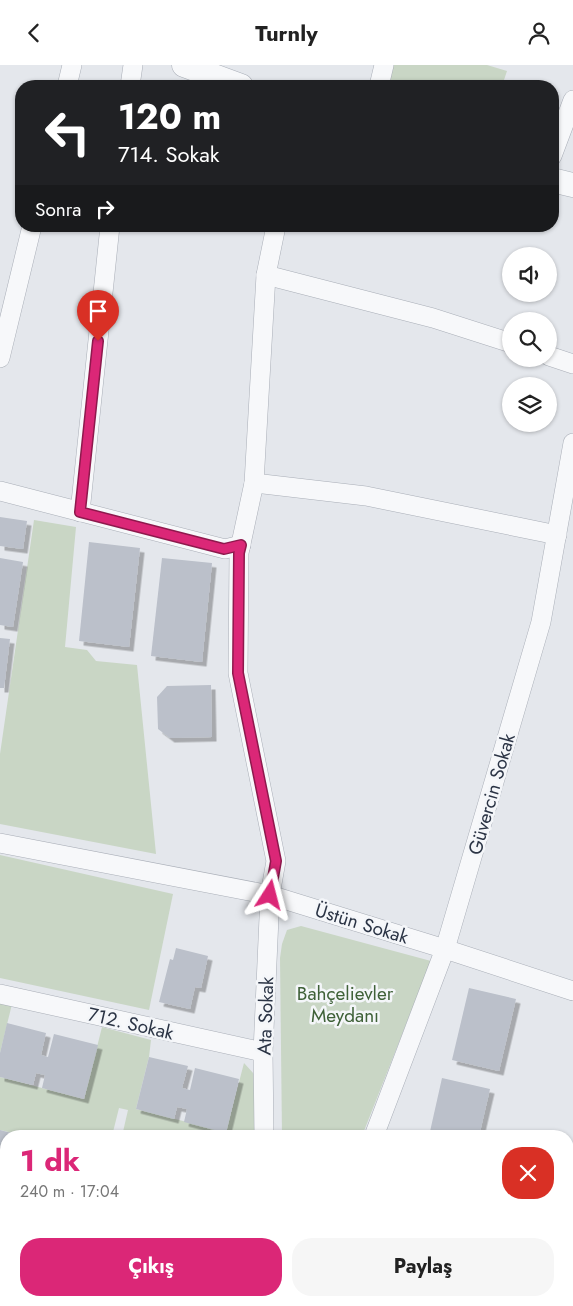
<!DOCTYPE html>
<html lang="tr">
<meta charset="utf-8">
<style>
:root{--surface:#fff;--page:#f6f6f6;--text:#222;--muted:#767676;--accent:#db2777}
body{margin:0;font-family:Jost,sans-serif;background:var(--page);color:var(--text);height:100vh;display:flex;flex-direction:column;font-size:19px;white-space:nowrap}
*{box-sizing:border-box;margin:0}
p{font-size:16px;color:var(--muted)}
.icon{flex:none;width:28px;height:28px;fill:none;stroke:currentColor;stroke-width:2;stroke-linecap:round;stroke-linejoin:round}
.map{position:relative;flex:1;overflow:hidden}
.details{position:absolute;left:0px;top:1065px;width:574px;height:176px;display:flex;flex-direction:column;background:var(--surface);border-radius:20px 20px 0 0;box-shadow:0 1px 4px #0004}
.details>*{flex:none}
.top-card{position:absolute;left:15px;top:15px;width:544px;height:152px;border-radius:20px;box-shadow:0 1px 4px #0004;background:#202124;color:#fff;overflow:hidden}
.fabs{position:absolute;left:502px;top:182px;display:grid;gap:10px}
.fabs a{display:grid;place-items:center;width:55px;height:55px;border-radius:50%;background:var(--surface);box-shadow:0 1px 4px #0004;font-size:25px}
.pin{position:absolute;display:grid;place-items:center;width:42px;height:42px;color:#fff;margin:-51px -21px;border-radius:50% 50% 50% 0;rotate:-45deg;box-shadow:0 0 5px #0007}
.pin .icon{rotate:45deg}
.me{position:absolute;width:55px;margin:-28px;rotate:9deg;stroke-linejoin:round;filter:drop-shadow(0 0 4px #0008)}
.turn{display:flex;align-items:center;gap:18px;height:105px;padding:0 20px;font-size:22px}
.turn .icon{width:65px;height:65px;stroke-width:2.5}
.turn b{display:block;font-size:35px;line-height:42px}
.then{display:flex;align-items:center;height:48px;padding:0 20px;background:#0003;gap:10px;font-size:19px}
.round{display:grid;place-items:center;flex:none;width:52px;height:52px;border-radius:20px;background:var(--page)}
.overview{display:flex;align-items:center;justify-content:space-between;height:85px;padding:0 20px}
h1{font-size:30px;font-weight:700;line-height:38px;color:var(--accent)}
.action{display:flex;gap:10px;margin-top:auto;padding:10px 20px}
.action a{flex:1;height:58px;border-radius:20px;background:var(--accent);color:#fff;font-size:20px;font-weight:700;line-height:58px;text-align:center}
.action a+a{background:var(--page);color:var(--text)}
header{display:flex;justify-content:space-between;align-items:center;height:65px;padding:0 20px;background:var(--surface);font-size:22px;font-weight:700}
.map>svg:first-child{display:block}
</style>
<header><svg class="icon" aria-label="back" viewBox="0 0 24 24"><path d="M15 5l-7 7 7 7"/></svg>Turnly<svg class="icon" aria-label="person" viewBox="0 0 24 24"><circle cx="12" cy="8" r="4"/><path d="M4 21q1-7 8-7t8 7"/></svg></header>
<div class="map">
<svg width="573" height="1241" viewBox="0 0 573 1241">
<defs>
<filter id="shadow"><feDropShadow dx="4.5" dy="4.5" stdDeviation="0" flood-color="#0004"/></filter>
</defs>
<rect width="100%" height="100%" fill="#e4e7ec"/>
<!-- green -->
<g fill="#c9d6c5">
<polygon points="392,0 487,0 507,6 502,21 386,21"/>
<polygon points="34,455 76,462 65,582 87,585 96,596 137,600 156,789 0,759 0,689"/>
<polygon points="0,790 173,829 149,945 0,913"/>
<polygon points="301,861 431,896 362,1071 282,1071 280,893 282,879 287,865"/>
<polygon points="0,936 12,939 0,988"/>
<polygon points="102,962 151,975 149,992 136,1044 226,1067 244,998 254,1009 256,1071 122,1071 128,1045 119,1043 112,1071 26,1071 0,1065 0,1012 84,1034"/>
</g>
<!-- building -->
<g fill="#bbc0ca" filter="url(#shadow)">
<polygon points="0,452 27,456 23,484 0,481"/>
<polygon points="89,477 140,483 129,582 79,576"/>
<polygon points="0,493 23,497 13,562 0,560"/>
<polygon points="162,493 212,498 202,597 151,591"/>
<polygon points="0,573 10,574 4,623 0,623"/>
<polygon points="211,620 212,672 170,673 158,664 157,632 167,621"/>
<polygon points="176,883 208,891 201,923 195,922 190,944 159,937 170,894 173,895"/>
<polygon points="469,923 516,934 499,1006 452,995"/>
<polygon points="7,958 46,968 41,990 48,992 54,969 98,980 84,1034 42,1023 45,1010 36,1008 33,1020 0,1012 0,988"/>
<polygon points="149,992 188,1001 182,1023 190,1025 195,1003 239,1014 226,1068 184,1057 187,1044 177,1042 174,1054 136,1044"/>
<polygon points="442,1013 490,1024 479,1071 429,1071"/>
<polygon points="0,1065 23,1071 6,1071 6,1122 0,1121"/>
<polygon points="0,1175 6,1177 6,1235 17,1235 17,1241 0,1241"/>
<polygon points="75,1235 148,1235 148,1241 74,1241"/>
<polygon points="179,1235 213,1235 236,1240 177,1241"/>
</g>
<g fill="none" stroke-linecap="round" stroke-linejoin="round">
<!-- minor casing -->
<g stroke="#a9aeb7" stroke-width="20">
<g id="minor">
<polyline points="67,21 72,0"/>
<polyline points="130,21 133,0"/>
<polyline points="379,21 384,0"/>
<polyline points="552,91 573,35"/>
<polyline points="266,210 433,253 511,278"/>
<polyline points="549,291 573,299"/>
<polyline points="0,293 32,161"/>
<polyline points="254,418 366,431 557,470"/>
<polyline points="0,426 225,484 241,480"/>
<polyline points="80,447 110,161"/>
<polyline points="0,778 270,830 445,884 573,926"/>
<polyline points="0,929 263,987"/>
<polyline points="264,1071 263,987 270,830 276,796 238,608 239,488 254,418 266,210 276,161"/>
<polyline points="374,1071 445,884 541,557 573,378"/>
<polyline points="0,1153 6,1155"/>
<polyline points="568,1170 573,1172"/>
<polyline points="299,1235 309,1240"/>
<polyline points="48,1241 48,1235"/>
</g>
</g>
<!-- tertiary casing -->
<g stroke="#a9aeb7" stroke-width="25">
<g id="tertiary">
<polyline points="184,0 241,21"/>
<polyline points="552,115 573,120"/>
</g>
</g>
<!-- minor -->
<use href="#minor" stroke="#f7f8fa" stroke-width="19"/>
<!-- tertiary -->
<use href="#tertiary" stroke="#f7f8fa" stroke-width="24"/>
</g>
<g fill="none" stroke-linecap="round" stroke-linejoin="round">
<!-- route casing -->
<g stroke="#8e194d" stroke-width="12">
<polyline id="route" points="98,276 80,447 224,484 241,480 239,488 238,608 276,796 270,830"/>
</g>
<!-- route -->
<use href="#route" stroke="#db2777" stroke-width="9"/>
</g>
<g text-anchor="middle" stroke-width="5" stroke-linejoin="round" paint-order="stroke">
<!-- street labels -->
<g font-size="19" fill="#2b3445" stroke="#f4f6f9">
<text transform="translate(491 729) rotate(-74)" y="7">Güvercin Sokak</text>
<text transform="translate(362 858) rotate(17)" y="7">Üstün Sokak</text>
<text transform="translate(265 951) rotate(-88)" y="7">Ata Sokak</text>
<text transform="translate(131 958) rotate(13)" y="7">712. Sokak</text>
</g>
<!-- park labels -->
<g font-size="19" fill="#3f6138" stroke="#f4f6f9">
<text x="345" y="935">Bahçelievler<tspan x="345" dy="22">Meydanı</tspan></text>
</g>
</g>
</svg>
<div class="fabs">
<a><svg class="icon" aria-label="sound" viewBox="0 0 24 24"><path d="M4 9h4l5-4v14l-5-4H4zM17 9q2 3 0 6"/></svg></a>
<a><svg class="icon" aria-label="search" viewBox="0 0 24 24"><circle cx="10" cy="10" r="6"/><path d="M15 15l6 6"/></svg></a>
<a><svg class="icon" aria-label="layers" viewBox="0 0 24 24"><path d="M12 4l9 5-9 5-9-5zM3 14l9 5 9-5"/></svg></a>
</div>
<div class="pin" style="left:98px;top:276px;background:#d93025"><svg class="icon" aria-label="arrive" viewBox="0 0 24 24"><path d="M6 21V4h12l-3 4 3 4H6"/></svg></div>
<svg class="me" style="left:270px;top:830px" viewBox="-20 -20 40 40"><path d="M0-17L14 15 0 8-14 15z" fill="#db2777" stroke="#fff" stroke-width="4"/></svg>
<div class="top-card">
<div class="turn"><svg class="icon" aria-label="left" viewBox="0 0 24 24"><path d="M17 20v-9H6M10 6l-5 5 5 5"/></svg><div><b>120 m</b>714. Sokak</div></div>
<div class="then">Sonra<svg class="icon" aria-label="right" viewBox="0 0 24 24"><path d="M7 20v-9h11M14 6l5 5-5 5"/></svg></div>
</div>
<section class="details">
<div class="overview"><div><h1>1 dk</h1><p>240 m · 17:04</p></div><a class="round" style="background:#d93025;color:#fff"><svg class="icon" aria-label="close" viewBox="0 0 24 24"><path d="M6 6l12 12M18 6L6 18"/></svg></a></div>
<div class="action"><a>Çıkış</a><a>Paylaş</a></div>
</section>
</div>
